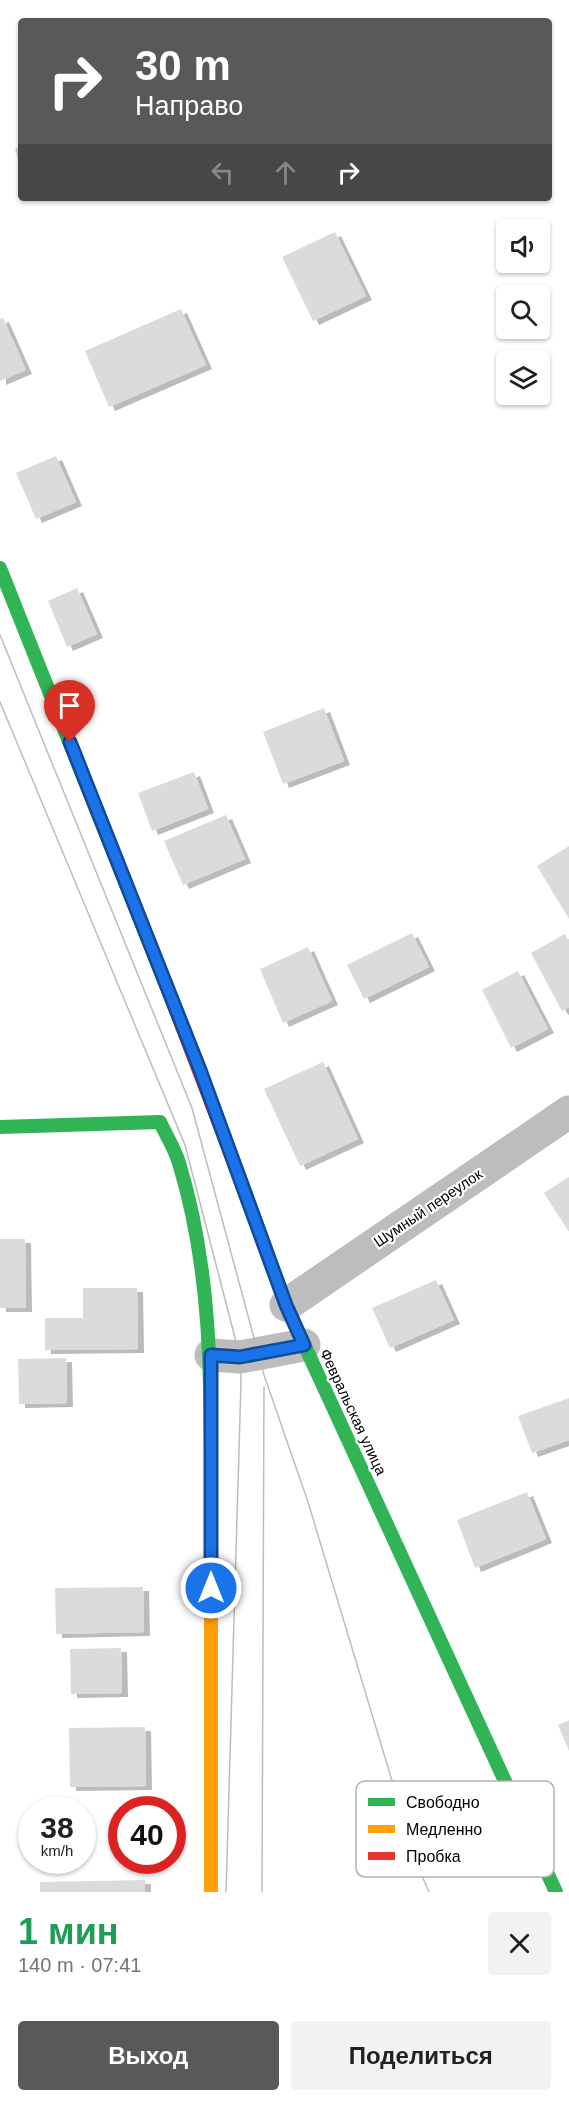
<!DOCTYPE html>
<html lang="ru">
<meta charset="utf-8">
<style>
:root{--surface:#fff;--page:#f2f2f2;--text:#202124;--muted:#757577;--accent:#595959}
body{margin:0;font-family:Arial,sans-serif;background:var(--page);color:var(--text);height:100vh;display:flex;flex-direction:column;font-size:22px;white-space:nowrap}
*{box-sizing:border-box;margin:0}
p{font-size:20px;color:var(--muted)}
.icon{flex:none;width:33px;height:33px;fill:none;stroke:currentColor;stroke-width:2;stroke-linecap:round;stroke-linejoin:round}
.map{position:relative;height:1892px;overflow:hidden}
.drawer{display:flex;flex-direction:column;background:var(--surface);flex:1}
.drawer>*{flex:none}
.guide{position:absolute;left:18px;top:18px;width:534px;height:183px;border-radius:6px;box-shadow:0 2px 4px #0004;background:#595959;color:#fff;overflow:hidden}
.buttons{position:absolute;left:496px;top:219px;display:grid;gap:12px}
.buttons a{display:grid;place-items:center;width:54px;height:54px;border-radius:6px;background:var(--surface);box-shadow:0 2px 4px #0004;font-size:30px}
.speed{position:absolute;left:18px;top:1796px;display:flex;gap:12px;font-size:30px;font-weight:700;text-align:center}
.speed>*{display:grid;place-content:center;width:78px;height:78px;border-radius:50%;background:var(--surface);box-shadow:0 2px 4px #0004;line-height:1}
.speed small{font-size:15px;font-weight:400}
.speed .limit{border:9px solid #d22;background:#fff;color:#111}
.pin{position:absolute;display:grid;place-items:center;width:51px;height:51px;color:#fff;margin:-62px -26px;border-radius:50% 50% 50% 0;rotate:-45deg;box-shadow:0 0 6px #0007}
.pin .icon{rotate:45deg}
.me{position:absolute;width:66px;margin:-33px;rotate:0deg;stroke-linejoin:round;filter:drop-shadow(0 0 4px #0008)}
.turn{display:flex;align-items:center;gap:21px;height:126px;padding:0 18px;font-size:27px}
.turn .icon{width:78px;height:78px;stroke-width:2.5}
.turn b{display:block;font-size:42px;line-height:51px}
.lanes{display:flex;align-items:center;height:57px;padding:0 18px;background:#0003;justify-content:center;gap:30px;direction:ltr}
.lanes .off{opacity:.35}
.round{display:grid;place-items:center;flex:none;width:63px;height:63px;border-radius:6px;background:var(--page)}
.summary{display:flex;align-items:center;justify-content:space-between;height:102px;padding:0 18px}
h1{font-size:36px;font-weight:600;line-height:45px;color:#1e9e55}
.primary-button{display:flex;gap:12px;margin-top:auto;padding:12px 18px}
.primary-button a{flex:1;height:69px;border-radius:6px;background:var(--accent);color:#fff;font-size:24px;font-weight:600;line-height:69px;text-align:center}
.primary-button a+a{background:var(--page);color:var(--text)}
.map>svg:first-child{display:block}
</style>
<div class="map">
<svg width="569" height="1892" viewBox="0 0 569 1892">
<defs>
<filter id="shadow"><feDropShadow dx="6" dy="4" stdDeviation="0" flood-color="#0004"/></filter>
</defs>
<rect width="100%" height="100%" fill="#fff"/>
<!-- building -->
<g fill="#dbdbdb" filter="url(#shadow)">
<polygon points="21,147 21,169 20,169 15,148"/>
<polygon points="335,232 366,296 313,321 282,257"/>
<polygon points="181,309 206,365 109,407 85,351"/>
<polygon points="3,318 26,370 0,381 0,319"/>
<polygon points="56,456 76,502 36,519 16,473"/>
<polygon points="77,588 97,634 67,647 48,601"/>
<polygon points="324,708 344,761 283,784 263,732"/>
<polygon points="194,772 208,809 152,831 138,793"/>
<polygon points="226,815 245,859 183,885 164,841"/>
<polygon points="569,846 569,919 537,866"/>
<polygon points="412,933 429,967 364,999 347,965"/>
<polygon points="565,934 569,942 569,1007 562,1011 531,953"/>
<polygon points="308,947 332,1001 283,1023 260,969"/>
<polygon points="518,971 548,1029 511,1048 482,990"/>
<polygon points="323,1062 358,1139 300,1166 264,1089"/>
<polygon points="569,1177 569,1232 544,1193"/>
<polygon points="0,1239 25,1239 26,1308 0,1308"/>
<polygon points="436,1280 454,1320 390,1348 372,1308"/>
<polygon points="83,1288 137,1288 138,1349 45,1350 45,1318 83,1318"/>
<polygon points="66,1358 67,1403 19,1404 18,1359"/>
<polygon points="569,1398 569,1440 532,1453 518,1416"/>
<polygon points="527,1492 546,1539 475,1568 457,1520"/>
<polygon points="143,1587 144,1632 56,1634 55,1588"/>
<polygon points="121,1648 122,1693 71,1694 70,1649"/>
<polygon points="569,1720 569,1751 558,1725"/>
<polygon points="145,1727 146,1786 70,1787 69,1728"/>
<polygon points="145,1880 145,1892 40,1892 40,1882"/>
</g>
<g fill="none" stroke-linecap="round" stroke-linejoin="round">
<!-- street -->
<g stroke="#bdbdbd" stroke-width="33">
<polyline points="286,1305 569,1112"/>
<polyline points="211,1355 240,1357 304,1345"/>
</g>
<!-- fast -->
<g stroke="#30b455" stroke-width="14">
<polyline points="0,568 170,995"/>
<path d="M0,1127L160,1122C166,1135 175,1149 179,1163C213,1274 211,1388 211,1503"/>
<polyline points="243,1186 286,1305 556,1892"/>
</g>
<!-- slow -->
<polyline stroke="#ff9f0a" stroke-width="14" points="211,1503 211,1892"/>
<!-- jam -->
<polyline stroke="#e5322d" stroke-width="14" points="170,995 243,1186"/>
<!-- tram -->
<g stroke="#bdbdbd" stroke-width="1.5">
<polyline points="0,635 192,1108 264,1375 308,1502 418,1867 429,1892"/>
<polyline points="0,702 185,1145 240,1357 241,1382 226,1892"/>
<polyline points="262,1892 264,1387"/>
</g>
</g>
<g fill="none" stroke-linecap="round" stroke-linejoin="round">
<!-- route casing -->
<g stroke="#114b97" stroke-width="15">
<polyline id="route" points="70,742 200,1070 286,1305 304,1345 240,1357 211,1355 211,1588"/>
</g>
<!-- route -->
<use href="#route" stroke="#1a73e8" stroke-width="10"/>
</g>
<g text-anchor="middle" stroke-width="4.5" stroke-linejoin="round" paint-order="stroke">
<!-- street labels -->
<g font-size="15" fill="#000" stroke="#fff">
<text transform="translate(428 1208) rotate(-34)" y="5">Шумный переулок</text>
<text transform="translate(353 1412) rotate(65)" y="5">Февральская улица</text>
</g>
</g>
<!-- legend -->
<rect x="356" y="1781" width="198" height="96" rx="9" fill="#fff" stroke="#b2b2b2" stroke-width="1.5"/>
<rect x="368" y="1798" width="27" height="8" fill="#30b455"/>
<rect x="368" y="1825" width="27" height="8" fill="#ff9f0a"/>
<rect x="368" y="1852" width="27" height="8" fill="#e5322d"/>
<g font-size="16" fill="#000">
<text x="406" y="1808">Свободно</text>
<text x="406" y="1835">Медленно</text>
<text x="406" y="1862">Пробка</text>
</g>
</svg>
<div class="buttons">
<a><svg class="icon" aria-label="sound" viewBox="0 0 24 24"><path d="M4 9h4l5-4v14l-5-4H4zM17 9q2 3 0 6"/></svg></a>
<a><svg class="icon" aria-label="search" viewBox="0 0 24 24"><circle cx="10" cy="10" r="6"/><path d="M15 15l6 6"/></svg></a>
<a><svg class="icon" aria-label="layers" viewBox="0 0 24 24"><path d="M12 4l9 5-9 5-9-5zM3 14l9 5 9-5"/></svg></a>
</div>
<div class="speed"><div>38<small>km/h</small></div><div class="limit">40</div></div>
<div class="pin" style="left:70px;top:742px;background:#d93025"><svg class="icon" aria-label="arrive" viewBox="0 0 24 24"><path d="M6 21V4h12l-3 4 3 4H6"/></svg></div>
<svg class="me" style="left:211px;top:1588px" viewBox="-20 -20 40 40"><circle r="17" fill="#1a73e8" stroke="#fff" stroke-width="3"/><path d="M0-11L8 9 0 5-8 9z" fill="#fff"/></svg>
<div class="guide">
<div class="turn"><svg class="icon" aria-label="right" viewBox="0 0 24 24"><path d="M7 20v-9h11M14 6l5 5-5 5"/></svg><div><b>30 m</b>Направо</div></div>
<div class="lanes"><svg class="icon off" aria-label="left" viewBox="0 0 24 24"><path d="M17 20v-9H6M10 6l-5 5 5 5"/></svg><svg class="icon off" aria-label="ahead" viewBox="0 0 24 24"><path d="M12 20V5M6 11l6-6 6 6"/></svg><svg class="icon" aria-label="right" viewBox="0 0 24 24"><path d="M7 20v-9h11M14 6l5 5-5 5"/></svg></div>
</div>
</div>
<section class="drawer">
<div class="summary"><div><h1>1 мин</h1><p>140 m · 07:41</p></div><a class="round"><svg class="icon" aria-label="close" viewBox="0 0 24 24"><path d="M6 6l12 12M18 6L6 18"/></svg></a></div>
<div class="primary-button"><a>Выход</a><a>Поделиться</a></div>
</section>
